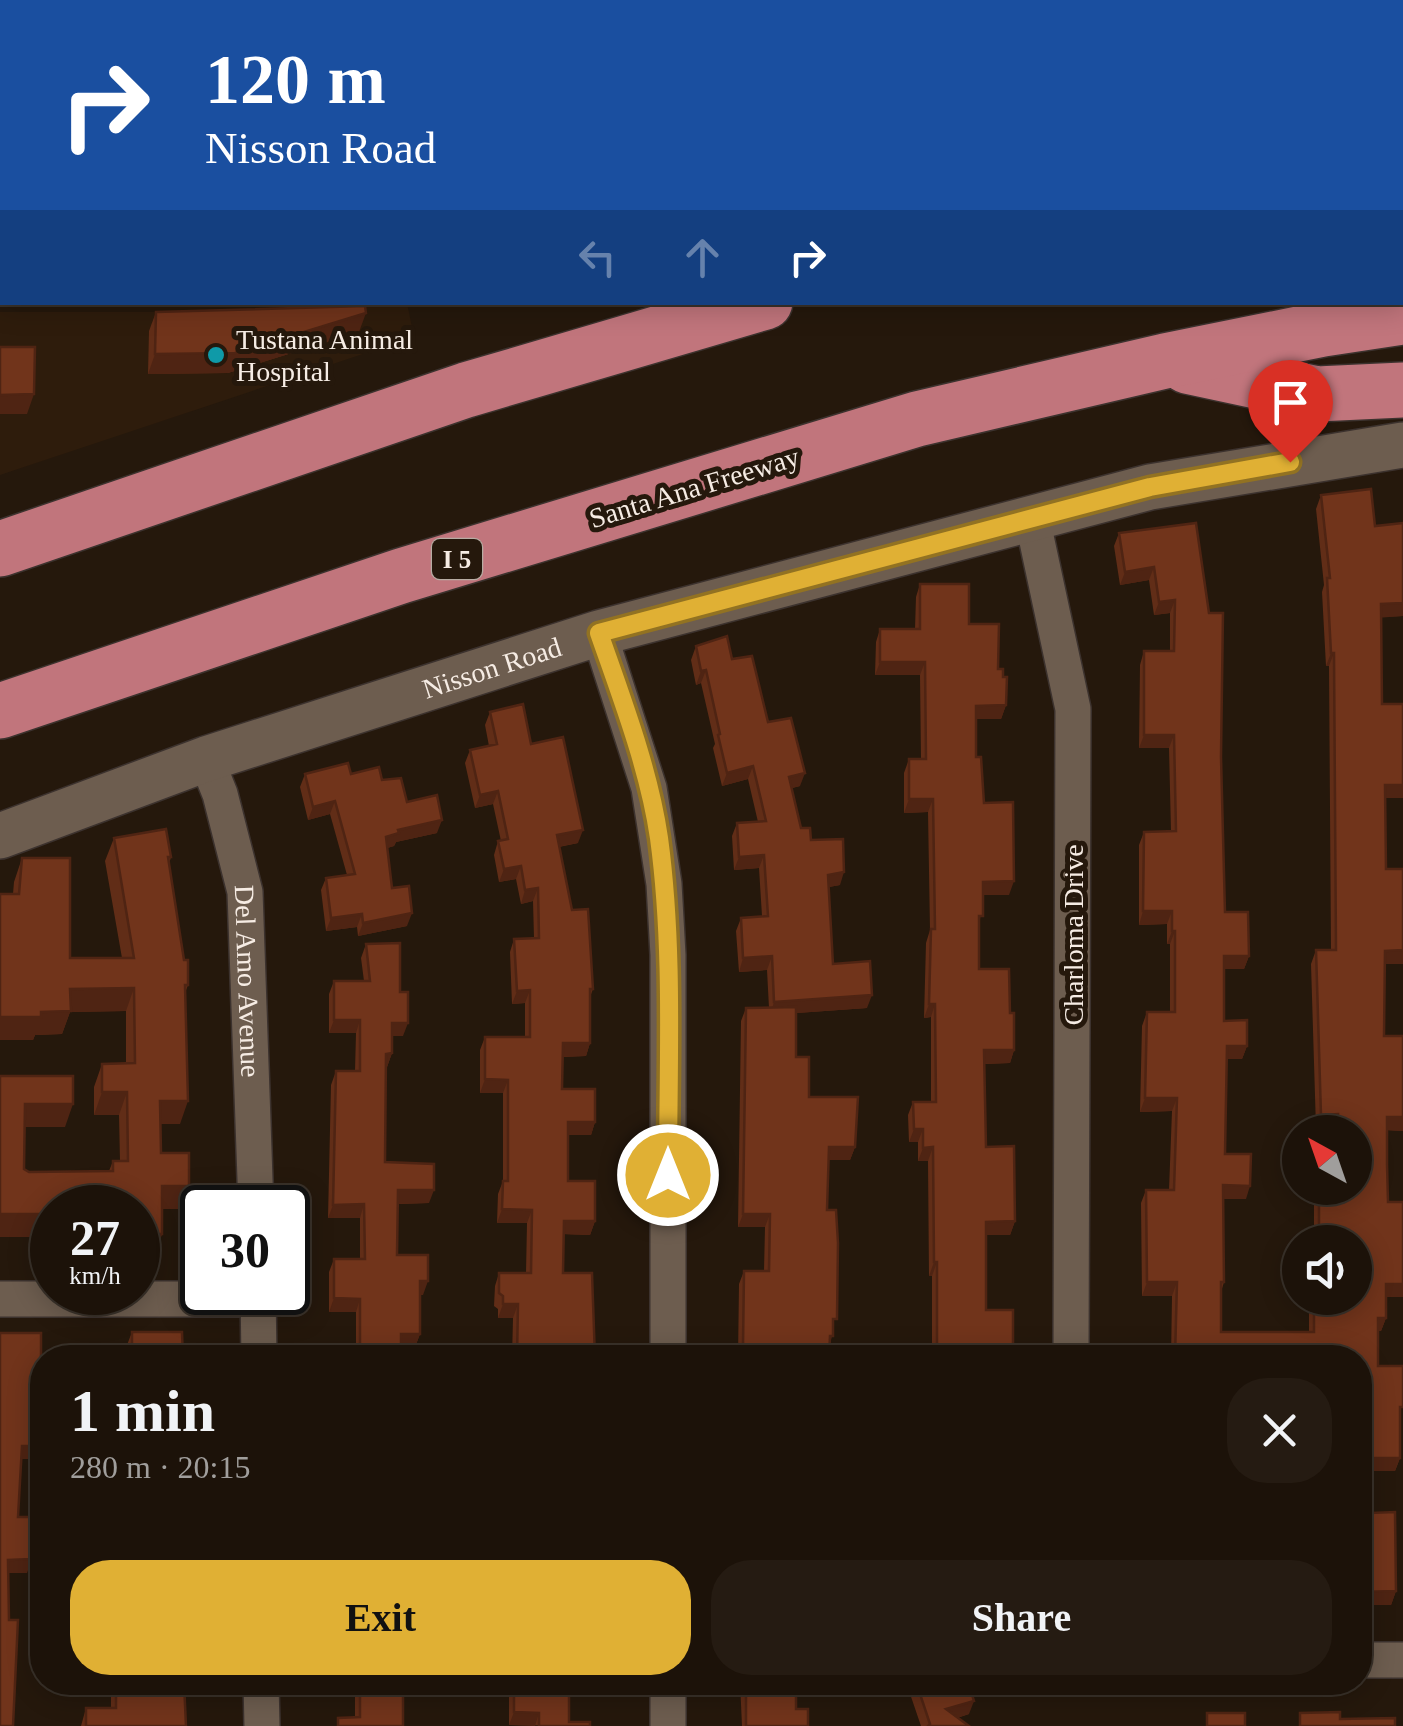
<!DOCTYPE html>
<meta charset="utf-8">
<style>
:root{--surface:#1c1209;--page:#251b12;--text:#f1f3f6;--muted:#a09e9c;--line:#3a322a;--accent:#e0b034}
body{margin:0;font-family:Georgia,serif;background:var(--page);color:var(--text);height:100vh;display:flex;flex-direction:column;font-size:38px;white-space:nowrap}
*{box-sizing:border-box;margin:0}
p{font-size:32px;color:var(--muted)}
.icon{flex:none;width:55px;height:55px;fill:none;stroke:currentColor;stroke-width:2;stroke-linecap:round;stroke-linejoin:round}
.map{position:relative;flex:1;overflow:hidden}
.panel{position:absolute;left:30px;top:1345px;width:1342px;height:350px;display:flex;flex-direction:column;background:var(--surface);border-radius:40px;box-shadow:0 5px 25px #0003,0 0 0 2px var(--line)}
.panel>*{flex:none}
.top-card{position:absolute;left:0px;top:0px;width:1405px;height:305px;box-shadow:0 5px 25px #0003,0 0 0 2px var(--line);background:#1a4fa0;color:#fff;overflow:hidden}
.needle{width:65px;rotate:320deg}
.fabs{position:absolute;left:1282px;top:1115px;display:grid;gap:20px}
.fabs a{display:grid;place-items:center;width:90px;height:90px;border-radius:50%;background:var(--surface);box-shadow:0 5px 25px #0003,0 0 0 2px var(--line);font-size:50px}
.speed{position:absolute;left:30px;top:1185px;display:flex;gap:20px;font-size:50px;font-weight:700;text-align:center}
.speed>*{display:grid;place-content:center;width:130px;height:130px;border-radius:50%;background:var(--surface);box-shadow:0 5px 25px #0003,0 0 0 2px var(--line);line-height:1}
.speed small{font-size:25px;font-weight:400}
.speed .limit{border:5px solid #111;border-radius:15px;background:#fff;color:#111}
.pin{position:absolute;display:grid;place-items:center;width:85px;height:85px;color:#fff;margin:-102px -42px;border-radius:50% 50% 50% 0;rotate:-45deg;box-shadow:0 0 10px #0007}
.pin .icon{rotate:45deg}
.me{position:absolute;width:110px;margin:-55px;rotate:0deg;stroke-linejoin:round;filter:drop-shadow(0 0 8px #0008)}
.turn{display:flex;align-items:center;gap:35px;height:210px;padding:0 40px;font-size:45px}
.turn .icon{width:130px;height:130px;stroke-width:2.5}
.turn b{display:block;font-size:70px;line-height:85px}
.lanes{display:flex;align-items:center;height:95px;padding:0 40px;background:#0003;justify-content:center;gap:50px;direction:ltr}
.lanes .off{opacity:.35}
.round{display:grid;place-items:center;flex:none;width:105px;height:105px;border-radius:40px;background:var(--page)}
.head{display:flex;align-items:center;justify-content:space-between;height:170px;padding:0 40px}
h1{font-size:60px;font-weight:700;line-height:75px}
.primary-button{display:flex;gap:20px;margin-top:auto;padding:20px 40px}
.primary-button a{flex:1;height:115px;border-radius:40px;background:var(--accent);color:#111;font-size:40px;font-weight:700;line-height:115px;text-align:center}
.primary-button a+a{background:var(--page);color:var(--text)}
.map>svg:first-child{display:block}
</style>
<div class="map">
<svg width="1403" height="1726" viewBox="0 0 1403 1726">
<rect width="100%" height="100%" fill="#25180c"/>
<!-- built -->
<g fill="#2e1c0c">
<polygon points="96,0 1356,0 1341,2"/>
<polygon points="351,303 407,303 414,337 0,475 0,312 245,312"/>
</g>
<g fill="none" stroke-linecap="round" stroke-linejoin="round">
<!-- minor casing -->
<g stroke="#3c322e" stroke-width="38">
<g id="minor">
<polyline points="1032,518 1073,709 1071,1358"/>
<polyline points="599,633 649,788 664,884 668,955 668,1358"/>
<path id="s1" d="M206,759L220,794L245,892L256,1208"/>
<polyline points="258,1292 259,1358"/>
<polyline points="0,1299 259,1299"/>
<polyline points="1360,1660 1403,1660"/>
<polyline points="261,1682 262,1726"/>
<polyline points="668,1682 668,1726"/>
</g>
</g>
<!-- tertiary casing -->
<g stroke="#3c322e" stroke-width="48">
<g id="tertiary">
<polyline points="68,0 68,2"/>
<path id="s2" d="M0,836L206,759L599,633L1150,487L1403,445"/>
</g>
</g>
<!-- secondary casing -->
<g stroke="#3c322e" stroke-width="52">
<g id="secondary">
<polyline points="1402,29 1403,29"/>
<polyline points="0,252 2,252"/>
</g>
</g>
<!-- motorway casing -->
<g stroke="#3c322e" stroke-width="58">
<g id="motorway">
<polyline points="1402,128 1403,128"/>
<polyline points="1402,171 1403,171"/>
<polyline points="1187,366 1317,394 1403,390"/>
<polyline points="0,549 466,390 765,302"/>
<polyline points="0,711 401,576 917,419 1165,361 1323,329 1403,317"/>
</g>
</g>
<!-- minor -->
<use href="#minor" stroke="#6d5d4f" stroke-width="35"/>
<!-- tertiary -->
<use href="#tertiary" stroke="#6d5d4f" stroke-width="45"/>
<!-- secondary -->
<use href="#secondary" stroke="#86645c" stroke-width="50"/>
<!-- motorway -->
<use href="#motorway" stroke="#c1757c" stroke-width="55"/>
</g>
<!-- wall -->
<g fill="#612d17">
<polygon points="156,312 359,332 228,373 148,374 149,331"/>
<polygon points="1321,495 1375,526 1403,523 1403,616 1381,617 1382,704 1403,798 1385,798 1384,1036 1403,1036 1403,1131 1387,1130 1387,1164 1388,1202 1403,1297 1386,1297 1386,1318 1381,1331 1378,1331 1378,1366 1400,1420 1400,1458 1395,1471 1370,1471 1370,1513 1396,1591 1391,1605 1360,1605 1360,1358 1171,1358 1172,1296 1142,1296 1141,1203 1146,1190 1169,1190 1172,1111 1140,1112 1142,1026 1147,1012 1170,1012 1170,944 1167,944 1167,924 1139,925 1139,845 1144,832 1171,831 1169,748 1139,748 1140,665 1144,651 1170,651 1170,613 1154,615 1149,580 1120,585 1114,546 1119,533 1196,523 1221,757 1225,912 1249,956 1244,969 1224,969 1224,1021 1247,1046 1242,1059 1227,1059 1225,1154 1246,1199 1223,1199 1224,1282 1221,1292 1221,1332 1309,1332 1309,1298 1355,1298 1355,1242 1314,1242 1314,1188 1355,1188 1355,1132 1333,1132 1333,1128 1316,1128 1311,964 1316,950 1331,950 1329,666 1326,666 1322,592 1324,585 1316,509"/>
<polygon points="920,584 969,624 998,669 1006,705 1001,719 976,719 976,757 984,803 1009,895 983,895 979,928 979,969 1010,1013 1014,1050 1010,1063 984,1064 986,1147 1015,1221 1010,1235 986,1235 986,1310 1013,1358 932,1358 932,1276 929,1276 928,1161 918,1161 918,1142 909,1142 908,1115 913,1102 931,1102 931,1017 924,1018 926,943 930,930 928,812 904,813 904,773 909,759 921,759 920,675 875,675 876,642 880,629 915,629 916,597"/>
<polygon points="696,646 732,659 768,722 800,786 792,788 801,828 811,840 840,885 829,887 833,964 867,1008 796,1013 796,1057 809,1097 855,1147 850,1160 829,1160 827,1210 833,1330 830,1345 829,1358 738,1358 739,1284 744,1271 764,1271 765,1227 738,1227 741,1021 746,1008 769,1008 767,970 739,972 736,931 741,918 762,916 759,868 734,870 732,836 737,823 758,822 748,779 722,786 713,748 715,744 701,683 696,685 691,660"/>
<polygon points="490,712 531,744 578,843 559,847 572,910 593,989 590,997 590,1043 586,1056 562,1057 562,1089 595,1122 591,1135 568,1135 568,1181 595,1221 590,1235 564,1234 563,1273 595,1358 512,1358 513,1318 498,1318 498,1309 494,1306 495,1286 499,1273 526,1273 527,1223 497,1223 498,1194 503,1181 503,1093 480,1093 480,1050 485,1037 525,1037 525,1003 512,1004 510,952 514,939 534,938 533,901 521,904 516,879 499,882 494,855 498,841 501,841 493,804 475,808 465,763 470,750 489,746 485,725"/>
<polygon points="305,774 351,774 382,780 407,802 437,833 396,842 394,846 387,848 392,888 407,926 358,936 357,927 326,931 321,890 326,878 347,875 330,814 308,820 300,787"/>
<polygon points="114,838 171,857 169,864 188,985 185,993 180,1124 160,1124 161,1153 189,1186 181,1209 162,1209 162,1234 154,1257 138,1257 138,1208 52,1208 52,1237 0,1237 0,1076 65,1127 25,1127 24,1169 29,1172 109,1171 113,1161 120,1161 119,1115 94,1115 94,1087 102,1064 126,1063 126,1011 70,1012 62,1034 35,1035 33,1040 0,1040 0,894 13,894 14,882 22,858 70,958 122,958 105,861"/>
<polygon points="366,944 400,992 403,1036 392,1036 392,1053 387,1067 386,1067 385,1162 429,1203 398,1204 397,1255 423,1295 420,1295 420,1334 415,1347 401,1347 401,1358 356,1358 356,1312 329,1312 329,1272 334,1259 360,1259 360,1218 328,1218 331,1085 336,1071 355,1071 356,1033 329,1033 329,994 334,981 364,981 361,958"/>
<polygon points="132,1332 183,1358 108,1358 112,1346 127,1345"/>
<polygon points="111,1682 184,1682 186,1726 81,1726 86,1708 111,1708"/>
<polygon points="355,1682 403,1682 403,1726 355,1717"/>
<polygon points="509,1682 569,1682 569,1722 590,1726 509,1725"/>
<polygon points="740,1682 796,1682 796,1709 808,1726 742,1726"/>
<polygon points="906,1682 968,1682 969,1714 957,1718 969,1726 921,1726"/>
</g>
<!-- shaded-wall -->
<g fill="#4f2413">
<polygon points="423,0 644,0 643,2 422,2"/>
<polygon points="734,0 847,0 846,2 734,2"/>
<rect x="0" y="153" width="2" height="31"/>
<polygon points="366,313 359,332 228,373 148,374 155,354"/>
<polygon points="34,394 27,414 0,414 0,395"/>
<polygon points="1154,567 1149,580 1120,585 1125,572"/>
<polygon points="1175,600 1170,613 1154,615 1159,602"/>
<polygon points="1403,603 1403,616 1376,618 1381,604"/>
<polygon points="1331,653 1334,653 1329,666 1326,666"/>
<polygon points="880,662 925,662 920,675 875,675"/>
<polygon points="706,670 701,683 696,685 701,671"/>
<polygon points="1006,705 1001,719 971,719 976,706"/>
<polygon points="1144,735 1174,735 1169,748 1139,748"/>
<polygon points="753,766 748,779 722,786 727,773"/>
<polygon points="805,773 800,786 784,790 789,777"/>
<polygon points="1385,785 1403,785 1403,798 1380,798"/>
<polygon points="498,791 493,804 475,808 480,795"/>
<polygon points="909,799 933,799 928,812 904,813"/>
<polygon points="335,801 330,814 308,820 313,807"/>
<polygon points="442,820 437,833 396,842 394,846 381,850 386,837 398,830"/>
<polygon points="583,830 578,843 552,848 557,835"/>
<polygon points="764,855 759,868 734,870 739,857"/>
<polygon points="521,866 516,879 499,882 504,869"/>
<polygon points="844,872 840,885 823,888 828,875"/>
<polygon points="1014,881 1009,895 979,895 983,882"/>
<polygon points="538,888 533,901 521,904 525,890"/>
<polygon points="1143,911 1172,911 1167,924 1139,925"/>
<polygon points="412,913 407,926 358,936 363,923"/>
<polygon points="362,914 357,927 326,931 331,918"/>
<polygon points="1172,931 1175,931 1170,944 1167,944"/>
<polygon points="1403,950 1403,964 1380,964 1385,951"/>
<polygon points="772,956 767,970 739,972 743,958"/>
<polygon points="1224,956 1249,956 1244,969 1219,969"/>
<polygon points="134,988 126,1011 70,1012 62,1034 35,1035 33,1040 0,1040 0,1017 41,1012 70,989"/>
<polygon points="530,990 525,1003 512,1004 517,991"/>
<polygon points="872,995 867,1008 770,1015 774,1002"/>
<polygon points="929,1004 935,1004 931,1017 924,1018"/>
<polygon points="334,1020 360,1020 356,1033 329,1033"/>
<polygon points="392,1023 408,1023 403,1036 388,1036"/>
<polygon points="563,1043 590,1043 586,1056 558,1057"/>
<polygon points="1227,1046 1247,1046 1242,1059 1222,1059"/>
<polygon points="984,1050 1014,1050 1010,1063 979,1064"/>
<polygon points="392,1053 387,1067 381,1067 386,1054"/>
<polygon points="485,1079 508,1080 503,1093 480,1093"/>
<polygon points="102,1092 127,1092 119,1115 94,1115"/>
<polygon points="1145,1098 1177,1098 1172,1111 1140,1112"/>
<polygon points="160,1101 188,1101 180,1124 152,1124"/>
<polygon points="25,1104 73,1104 65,1127 17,1127"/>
<polygon points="1338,1114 1333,1128 1316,1128 1321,1115"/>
<polygon points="1387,1117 1403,1117 1403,1131 1382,1130"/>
<polygon points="568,1122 595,1122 591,1135 563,1135"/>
<polygon points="914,1129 923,1129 918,1142 909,1142"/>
<polygon points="829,1147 855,1147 850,1160 824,1160"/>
<polygon points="933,1147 928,1161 918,1161 923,1148"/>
<polygon points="1223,1185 1250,1186 1246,1199 1218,1199"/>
<polygon points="162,1186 189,1186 181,1209 153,1209"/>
<polygon points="398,1190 434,1190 429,1203 393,1204"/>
<polygon points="364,1204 360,1218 328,1218 333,1205"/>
<polygon points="502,1209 532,1210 527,1223 497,1223"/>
<rect x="0" y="1214" width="52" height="23"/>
<polygon points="743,1214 770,1214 765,1227 738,1227"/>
<polygon points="564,1221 595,1221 590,1235 559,1234"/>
<polygon points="1015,1221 1010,1235 981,1235 986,1222"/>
<polygon points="138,1234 162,1234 154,1257 138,1257"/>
<polygon points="934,1262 937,1262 932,1276 929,1276"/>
<polygon points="420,1281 428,1281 423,1295 416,1295"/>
<polygon points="1147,1282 1177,1282 1172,1296 1142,1296"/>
<polygon points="1386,1284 1403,1284 1403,1297 1381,1297"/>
<polygon points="334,1298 360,1299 356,1312 329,1312"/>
<polygon points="503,1304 518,1304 513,1318 498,1318"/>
<polygon points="1378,1318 1386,1318 1381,1331 1373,1331"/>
<polygon points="401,1334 420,1334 415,1347 396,1347"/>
<polygon points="743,1346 746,1346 742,1358 739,1358"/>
<polygon points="22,1446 42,1446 42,1459 17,1459"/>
<polygon points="1370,1458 1400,1458 1395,1471 1365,1471"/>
<polygon points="32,1559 27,1573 4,1573 8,1560"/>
<polygon points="1396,1591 1391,1605 1360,1605 1360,1592"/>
<polygon points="974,1701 969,1714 941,1723 946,1709"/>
<polygon points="514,1712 539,1713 535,1726 509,1725"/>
</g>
<!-- building -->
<g fill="#71341b" stroke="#4f2413" stroke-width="2.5">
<rect x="848" y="0" width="70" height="2"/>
<rect x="0" y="49" width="2" height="104"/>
<polygon points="365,306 366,313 235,353 155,354 156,312"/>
<polygon points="0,347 35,347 34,394 0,395"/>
<polygon points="1371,489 1375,526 1403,523 1403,603 1381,604 1382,704 1403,704 1403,785 1385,785 1386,869 1403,869 1403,950 1385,951 1384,1036 1403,1036 1403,1117 1387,1117 1387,1164 1388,1202 1403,1202 1403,1284 1386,1284 1386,1318 1378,1318 1378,1366 1403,1366 1403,1407 1400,1407 1400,1458 1370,1458 1370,1513 1395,1512 1396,1591 1360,1592 1360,1358 1175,1358 1177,1282 1147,1282 1146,1190 1174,1190 1177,1098 1145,1098 1147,1012 1175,1012 1175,931 1172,931 1172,911 1143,911 1144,832 1176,831 1174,735 1144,735 1144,651 1174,651 1175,600 1159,602 1154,567 1125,572 1119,533 1196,523 1209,613 1223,613 1221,757 1225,912 1248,912 1249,956 1224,956 1224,1021 1247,1020 1247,1046 1227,1046 1225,1154 1251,1154 1250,1186 1223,1185 1224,1282 1221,1282 1221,1332 1314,1332 1314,1298 1355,1298 1355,1242 1319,1242 1319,1188 1355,1188 1355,1132 1338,1132 1338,1114 1321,1115 1316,950 1336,950 1334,653 1331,653 1327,578 1330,578 1321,495"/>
<polygon points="920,584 969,584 969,624 999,624 998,669 1003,669 1003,677 1007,677 1006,705 976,706 976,757 981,757 984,803 1013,802 1014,881 983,882 983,916 979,916 979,969 1009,969 1010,1013 1014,1013 1014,1050 984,1050 986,1147 1014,1146 1015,1221 986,1222 986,1310 1013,1310 1013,1358 937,1358 937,1262 934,1262 933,1147 923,1148 923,1129 914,1129 913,1102 936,1102 935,1004 929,1004 931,929 935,929 933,799 909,799 909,759 926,759 925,662 880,662 880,629 920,629"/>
<polygon points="727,636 732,659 752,656 768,722 791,718 805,773 789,777 801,828 810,828 811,840 843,839 844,872 828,875 833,964 870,961 872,995 774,1002 772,956 743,958 741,918 768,916 764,855 739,857 737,823 766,821 753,766 727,773 718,735 720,734 706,670 701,671 696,646"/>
<polygon points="523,704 531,744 563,737 583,830 557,835 572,910 588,909 593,989 590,989 590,1043 563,1043 562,1089 595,1089 595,1122 568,1122 568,1181 595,1181 595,1221 564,1221 563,1273 592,1273 595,1358 517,1358 518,1304 503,1304 503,1296 499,1293 499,1273 531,1273 532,1210 502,1209 503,1181 508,1181 508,1080 485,1079 485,1037 530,1037 530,990 517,991 514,939 539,938 538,888 525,890 521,866 504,869 498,841 508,839 498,791 480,795 470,750 497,744 490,712"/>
<polygon points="348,763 351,774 379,767 382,780 401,778 407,802 437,795 442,820 398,830 399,833 386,837 392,888 409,886 412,913 363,923 362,914 331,918 326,878 355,874 335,801 313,807 305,774"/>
<polygon points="166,829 171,857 168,857 184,960 188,960 188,985 185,985 188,1101 160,1101 161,1153 189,1153 189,1186 162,1186 162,1234 138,1234 138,1208 52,1208 52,1214 0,1214 0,1076 73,1076 73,1104 25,1104 24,1169 29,1172 113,1171 113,1161 128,1161 127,1092 102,1092 102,1064 135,1063 134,988 70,989 71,1011 41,1012 41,1017 0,1017 0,894 19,894 22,858 70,858 70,958 134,958 114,838"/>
<polygon points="400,943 400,992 408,992 408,1023 392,1023 392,1053 386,1054 385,1162 434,1164 434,1190 398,1190 397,1255 428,1255 428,1281 420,1281 420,1334 401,1334 401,1358 360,1358 360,1299 334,1298 334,1259 365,1259 364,1204 333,1205 336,1071 360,1071 360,1020 334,1020 334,981 370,981 366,944"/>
<polygon points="796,1007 796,1057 809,1057 809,1097 858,1097 855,1147 829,1147 827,1210 836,1210 838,1243 837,1319 833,1319 833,1336 830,1336 829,1358 746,1358 746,1346 743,1346 744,1271 769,1271 770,1214 743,1214 746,1008"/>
<polygon points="132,1332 182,1332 183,1358 112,1358 112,1346 132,1345"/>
<polygon points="0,1333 41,1333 41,1418 42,1418 42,1446 22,1446 18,1517 31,1517 32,1559 8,1560 9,1620 18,1620 13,1726 0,1726"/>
<polygon points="116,1682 184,1682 186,1726 86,1726 86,1708 116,1708"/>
<polygon points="360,1682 403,1682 403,1726 338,1726 338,1718 360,1717"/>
<polygon points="514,1682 569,1682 569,1722 590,1722 590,1726 539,1726 539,1713 514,1712"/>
<polygon points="746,1682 796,1682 796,1709 808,1709 808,1726 746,1726"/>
<polygon points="916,1682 968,1682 974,1701 946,1709 969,1726 928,1726 930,1724"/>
<polygon points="1340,1712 1340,1719 1395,1718 1395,1726 1300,1726 1300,1713"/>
<rect x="1207" y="1713" width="38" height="13"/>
</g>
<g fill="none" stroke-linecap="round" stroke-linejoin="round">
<!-- route casing -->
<g stroke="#927222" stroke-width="25">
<path id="route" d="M668,1175C668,1063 674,949 659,838C649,769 622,699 599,633L1150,487L1290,462"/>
</g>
<!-- route -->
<use href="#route" stroke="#e0b034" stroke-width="18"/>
</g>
<!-- markers -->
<circle fill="#0f9aa8" stroke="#25180c" stroke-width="4" cx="216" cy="355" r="10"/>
<g text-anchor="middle" stroke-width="10" stroke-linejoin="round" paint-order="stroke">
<!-- shield labels -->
<rect fill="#25180c" stroke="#b7aca3" stroke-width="2.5" x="432" y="539" width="50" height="40" rx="8"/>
<g font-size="25" font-weight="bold" fill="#f6ece4">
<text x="457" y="568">I 5</text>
</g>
<!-- poi labels -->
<g font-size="28" fill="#f6ece4" stroke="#25180c" text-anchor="start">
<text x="236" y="349">Tustana Animal<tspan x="236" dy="32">Hospital</tspan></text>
</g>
<!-- street labels -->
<g font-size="28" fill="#f6ece4" stroke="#25180c">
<text transform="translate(694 487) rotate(-17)" y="10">Santa Ana Freeway</text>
<text dy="10" stroke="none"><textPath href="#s2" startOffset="520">Nisson Road</textPath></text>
<text transform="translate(1073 935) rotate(-90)" y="10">Charloma Drive</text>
<text dy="10" stroke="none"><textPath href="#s1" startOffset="228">Del Amo Avenue</textPath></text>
</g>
</g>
</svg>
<div class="fabs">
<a><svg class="needle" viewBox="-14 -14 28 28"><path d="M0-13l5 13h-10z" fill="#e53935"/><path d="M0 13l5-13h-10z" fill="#a09e9c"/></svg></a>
<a><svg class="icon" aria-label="sound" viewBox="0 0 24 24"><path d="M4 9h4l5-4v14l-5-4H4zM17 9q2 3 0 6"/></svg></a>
</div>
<div class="speed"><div>27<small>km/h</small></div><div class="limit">30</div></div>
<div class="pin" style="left:1290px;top:462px;background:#d93025"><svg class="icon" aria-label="arrive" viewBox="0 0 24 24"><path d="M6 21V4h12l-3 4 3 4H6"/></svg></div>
<svg class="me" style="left:668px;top:1175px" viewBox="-20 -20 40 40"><circle r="17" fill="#e0b034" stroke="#fff" stroke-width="3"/><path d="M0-11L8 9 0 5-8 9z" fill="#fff"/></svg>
<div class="top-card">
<div class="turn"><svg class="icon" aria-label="right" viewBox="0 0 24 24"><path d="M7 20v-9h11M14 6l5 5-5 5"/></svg><div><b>120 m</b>Nisson Road</div></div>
<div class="lanes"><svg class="icon off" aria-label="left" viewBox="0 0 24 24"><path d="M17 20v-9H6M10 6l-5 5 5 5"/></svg><svg class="icon off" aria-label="ahead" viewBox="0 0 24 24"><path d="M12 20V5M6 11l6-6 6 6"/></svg><svg class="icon" aria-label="right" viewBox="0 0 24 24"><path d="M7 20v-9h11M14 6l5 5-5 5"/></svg></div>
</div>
<section class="panel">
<div class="head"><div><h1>1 min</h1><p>280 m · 20:15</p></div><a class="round"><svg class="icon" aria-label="close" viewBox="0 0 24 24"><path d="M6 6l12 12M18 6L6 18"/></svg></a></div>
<div class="primary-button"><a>Exit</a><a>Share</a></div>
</section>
</div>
